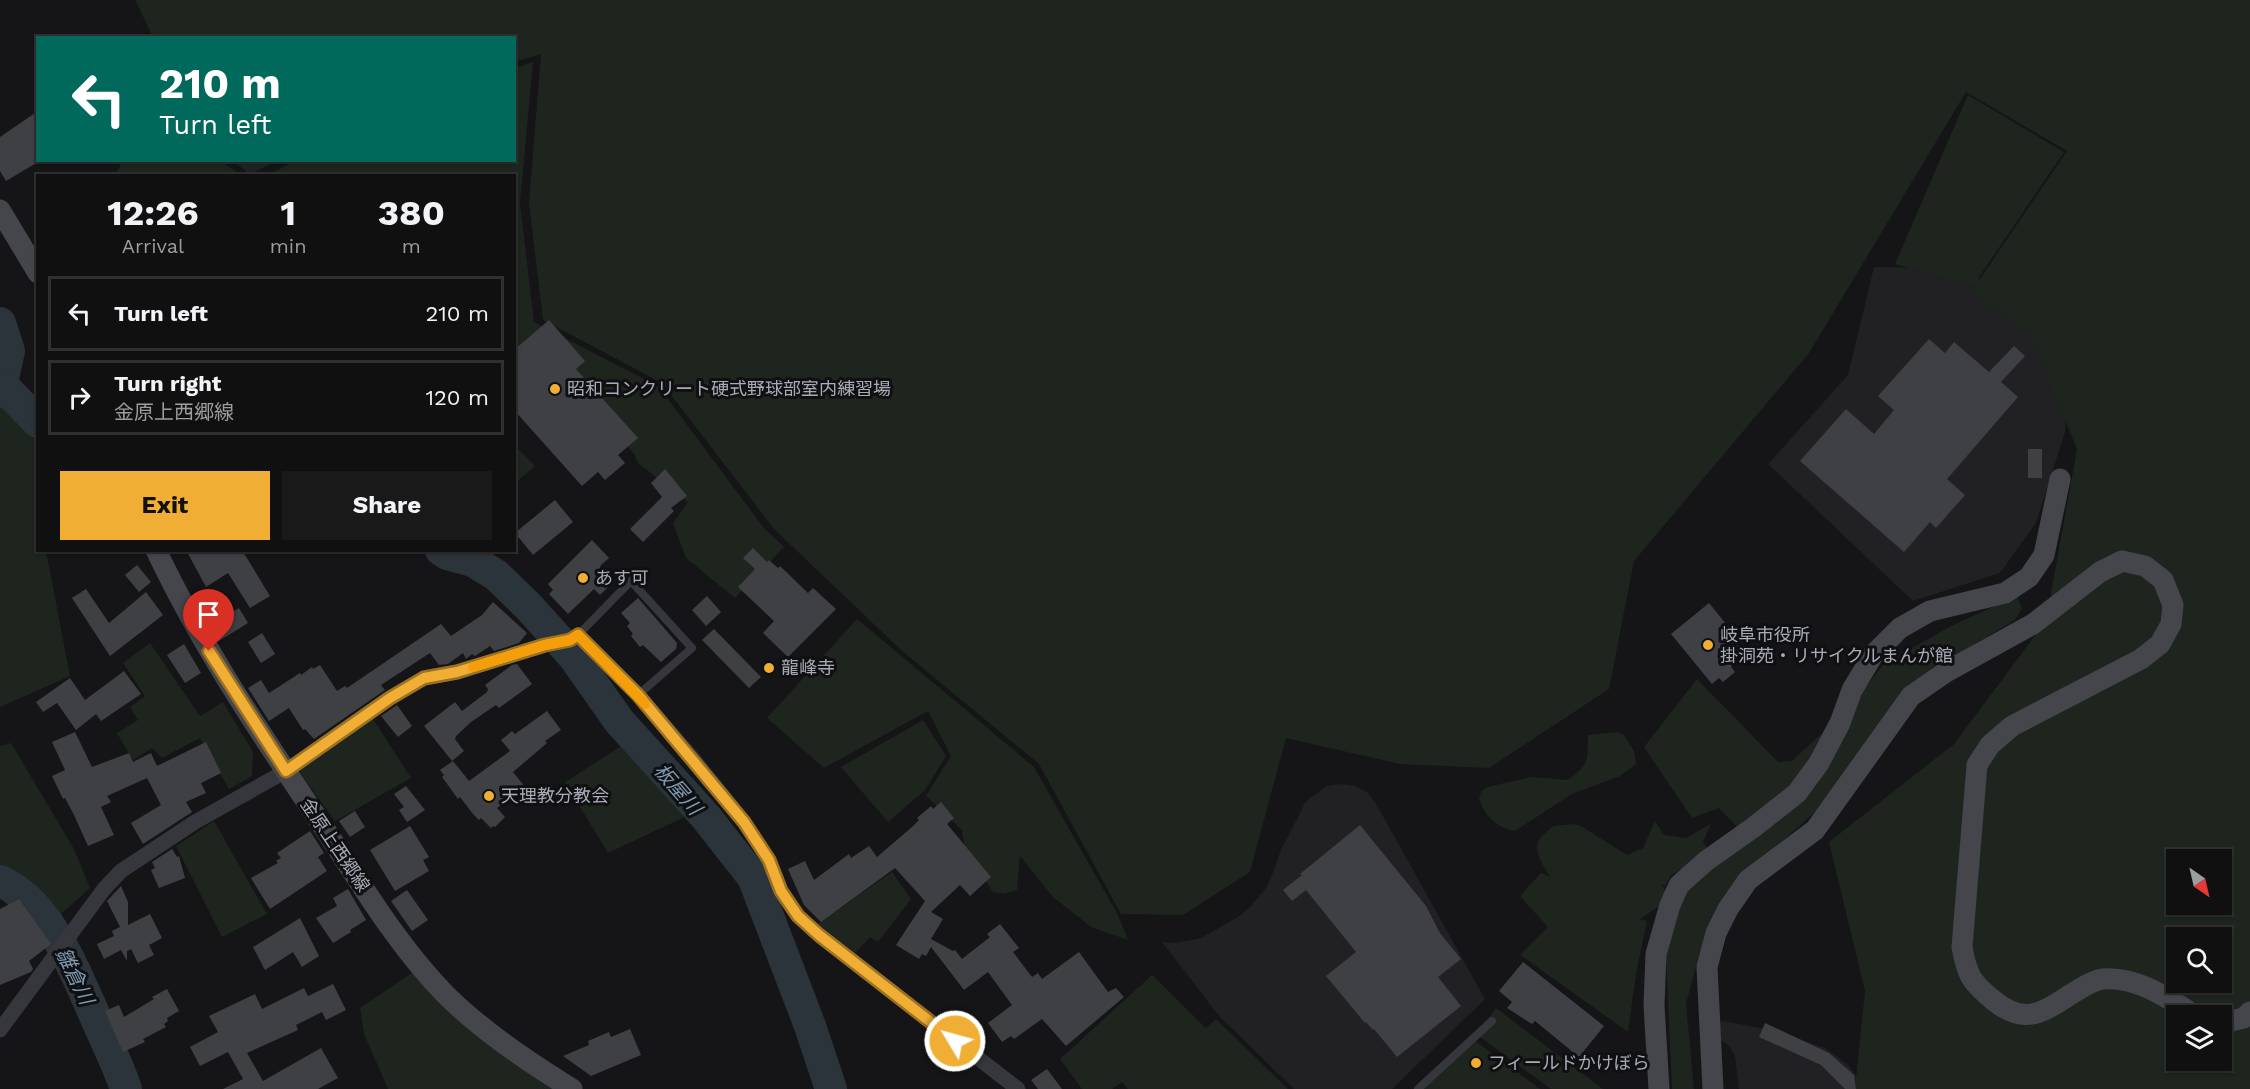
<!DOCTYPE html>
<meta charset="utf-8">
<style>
:root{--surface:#101011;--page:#19191a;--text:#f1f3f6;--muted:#9c9d9f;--line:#303031;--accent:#f0ae34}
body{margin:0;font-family:"Work Sans","Noto Sans JP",sans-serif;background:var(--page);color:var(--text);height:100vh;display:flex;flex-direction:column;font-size:22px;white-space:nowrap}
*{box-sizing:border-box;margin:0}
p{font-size:20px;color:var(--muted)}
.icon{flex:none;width:33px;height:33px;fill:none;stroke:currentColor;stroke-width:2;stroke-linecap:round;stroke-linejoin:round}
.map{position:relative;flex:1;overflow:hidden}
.panel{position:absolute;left:36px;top:174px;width:480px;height:378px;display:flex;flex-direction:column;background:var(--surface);border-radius:0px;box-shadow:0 2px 4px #0004,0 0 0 2px var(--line)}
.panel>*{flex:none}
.banner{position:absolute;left:36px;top:36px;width:480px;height:126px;border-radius:0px;box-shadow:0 2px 4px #0004,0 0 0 2px var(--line);background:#00695c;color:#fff;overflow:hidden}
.needle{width:39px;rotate:146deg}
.controls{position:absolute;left:2166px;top:849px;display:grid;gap:12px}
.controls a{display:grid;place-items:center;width:66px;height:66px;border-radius:0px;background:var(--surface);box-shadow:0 2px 4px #0004,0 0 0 2px var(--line);font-size:30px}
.pin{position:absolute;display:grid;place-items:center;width:51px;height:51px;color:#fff;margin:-62px -26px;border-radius:50% 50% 50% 0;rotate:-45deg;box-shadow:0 0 6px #0007}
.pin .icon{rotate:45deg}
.me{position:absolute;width:66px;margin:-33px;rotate:307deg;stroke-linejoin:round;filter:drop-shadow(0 0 4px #0008)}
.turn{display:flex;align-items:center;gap:21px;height:126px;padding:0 24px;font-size:27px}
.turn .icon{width:78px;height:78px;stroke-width:2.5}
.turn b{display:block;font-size:42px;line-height:51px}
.eta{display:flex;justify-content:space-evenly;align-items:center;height:102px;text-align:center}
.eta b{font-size:36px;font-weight:700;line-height:42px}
.action{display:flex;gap:12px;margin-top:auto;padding:12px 24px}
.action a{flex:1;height:69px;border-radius:0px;background:var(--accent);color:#111;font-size:24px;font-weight:700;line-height:69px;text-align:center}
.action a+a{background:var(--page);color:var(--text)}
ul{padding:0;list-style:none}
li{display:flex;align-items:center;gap:18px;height:75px;margin:0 12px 9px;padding:0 12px;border:3px solid var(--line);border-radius:0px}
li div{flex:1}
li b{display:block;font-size:22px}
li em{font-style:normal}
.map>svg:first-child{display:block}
</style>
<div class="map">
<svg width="2250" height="1089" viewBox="0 0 2250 1089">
<rect width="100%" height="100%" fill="#151517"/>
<!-- built -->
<g fill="#212124">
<polygon points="1874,267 1941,268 1998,284 2067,393 2065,432 2036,523 2000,573 1913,601 1768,464 1848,375"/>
<polygon points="1341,784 1355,786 1367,792 1375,802 1485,999 1392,1089 1294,1089 1219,1016 1162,942 1175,943 1201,938 1238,917 1249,908 1266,888 1272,875 1281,850 1306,801 1327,786"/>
<polygon points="1724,1021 1775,1031 1825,1048 1847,1064 1860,1080 1859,1089 1739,1089 1735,1056 1729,1046 1708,1030 1711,1025"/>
</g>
<!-- green -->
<g fill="#1d251e" fill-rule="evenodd">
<path d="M135,0H2250V1089H1855L1865,991L1829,842L1954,744L2046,621L2077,449L2030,336L1971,292L2067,151L1966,92L1809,353L1634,561L1609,689L1489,768L1400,764L1286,738L1250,872L1183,915L1121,914L1039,764L901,650L774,529L662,383L543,320L529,203L541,54L515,62L514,38L153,37ZM2176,860H2222V904H2176ZM2176,938H2222V982H2176ZM2176,1016H2222V1060H2176Z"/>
<polygon points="533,62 520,203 534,322 659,387 763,527 784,547 735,598 686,558 673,523 688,502 638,463 634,454 543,346 515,348 514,176 266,176 295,161 514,160 515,68"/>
<polygon points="1968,95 2064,152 1973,286 1895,264"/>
<polygon points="123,161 220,161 241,175 115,175"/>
<polygon points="233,161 277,161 250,174"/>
<polygon points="0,381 8,402 37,444 37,481 34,484 37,504 38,550 46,551 70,676 0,707"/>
<polygon points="514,445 535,466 515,483 514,483"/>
<path d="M2017,596L2022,608L2015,620L1958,654L1822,806L1737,881L1700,952L1686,1004L1694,1089H1672L1665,935L1685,867L1671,875L1665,886L1661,884L1666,891L1662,904L1640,919L1647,921L1636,974L1628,1032L1520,955L1548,927L1520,896L1541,873L1550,877C1545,868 1532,850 1539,840C1542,835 1549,830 1553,826L1574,824L1581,826L1627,855L1643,848L1655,821L1664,835L1686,838L1711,824L1703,842L1713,856L1740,830L1719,808L1692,818L1644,747L1697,679L1778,762L1792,761L1849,708L1884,664L1953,625Z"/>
<polygon points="857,619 1034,767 1118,915 1128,940 1091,927 1053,897 1020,856 1017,890 1004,894 993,892 965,850 962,830 926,796 951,756 928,711 824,768 767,718"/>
<polygon points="150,643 200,716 223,702 253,752 252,776 229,789 200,738 162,758 152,748 133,760 117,733 138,720 130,707 145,696 123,663"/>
<polygon points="373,719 411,778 335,821 300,773 302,762"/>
<polygon points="923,720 946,756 925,790 888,822 841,767"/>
<path d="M1617,732L1624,735L1634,751L1636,764L1620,776L1572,794L1515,831C1495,827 1485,816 1479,798L1482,791L1487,787L1532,777L1568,780C1590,763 1587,762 1588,735Z"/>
<polygon points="631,740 691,814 608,853 565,782"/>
<polygon points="11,743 74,849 90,888 61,914 0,883 0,746"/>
<polygon points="214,821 267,914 222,937 176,846"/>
<polygon points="892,872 911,899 878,942 870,937 855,953 818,924"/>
<polygon points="416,970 556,1089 388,1089 364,1034 360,1008"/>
<polygon points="1152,975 1206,1028 1216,1019 1288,1089 1128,1089 1122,1082 1112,1089 1082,1089 1060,1059"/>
<polygon points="1496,1008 1603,1089 1551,1089 1476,1034"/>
<polygon points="1470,1037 1540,1089 1424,1089"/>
</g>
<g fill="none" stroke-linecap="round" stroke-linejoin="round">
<!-- river -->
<g stroke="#2b343b" stroke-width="32">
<polyline points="0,323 9,351 0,392"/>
<polyline points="3,386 38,422"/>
<polyline points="441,550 447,554 473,561 496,575 529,607 574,657 619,721 705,816 753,877 810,1026 831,1089"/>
<path d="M0,881C52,904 77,977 99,1025C108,1046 119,1067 126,1089"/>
</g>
</g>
<!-- building -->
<g fill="#3f4044">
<polygon points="38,111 38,162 6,181 0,171 0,137"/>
<polygon points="549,320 585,361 576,369 638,438 618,455 625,463 605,480 598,472 582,486 514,410 514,350"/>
<polygon points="1929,339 1945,353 1954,342 1989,372 2014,346 2025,356 2001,382 2018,397 1947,479 1965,495 1936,528 1930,522 1904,552 1800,461 1846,409 1874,434 1894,410 1878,396"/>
<rect x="2028" y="449" width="14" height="29"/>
<polygon points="665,469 687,496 671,508 674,511 643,542 630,529 662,497 651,483"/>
<polygon points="555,500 573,522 533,555 515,533"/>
<polygon points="592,540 609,558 600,566 614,581 600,595 594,589 568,614 549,594 553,590 548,584"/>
<polygon points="753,548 767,562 769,560 778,568 780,566 808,593 813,588 836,609 788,657 763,633 774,621 738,587 755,569 743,558"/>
<polygon points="186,550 242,550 270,596 250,608 228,573 206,587"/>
<polygon points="137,565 151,582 139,592 125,575"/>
<polygon points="86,589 109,623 146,592 163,615 110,656 72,598"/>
<polygon points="707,596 721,612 706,626 692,610"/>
<polygon points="638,598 677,643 676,649 661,662 643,645 640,647 631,636 633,634 627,626 630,623 621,613"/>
<polygon points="493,602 527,633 519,643 494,651 490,646 475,656 472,654 466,659 463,653 448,664 439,665 430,653 381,685 385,690 314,739 305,729 303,730 289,708 269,721 248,688 261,680 269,693 300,673 301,675 312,667 313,669 320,665 337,691 345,686 347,688 441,624 451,636 482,615"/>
<polygon points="1709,603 1726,624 1722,626 1746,655 1731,667 1735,672 1723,682 1719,678 1712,684 1671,634"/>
<polygon points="239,608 248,623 219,641 210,625"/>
<polygon points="714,629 761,677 749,688 702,640"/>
<polygon points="262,633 275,654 261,663 248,642"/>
<polygon points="184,644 201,673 185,683 167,655"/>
<polygon points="517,664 532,684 499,708 496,705 471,722 456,736 455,739 464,751 452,761 424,726 455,702 462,711 487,692 488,689 485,685 512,665"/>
<polygon points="124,671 141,694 101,721 96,714 76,730 57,703 43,712 36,702 70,678 85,700"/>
<polygon points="397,705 412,726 398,737 381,716"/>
<polygon points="547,711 561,730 545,741 547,743 513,772 525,787 497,808 505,817 495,827 493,826 491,828 481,818 479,820 473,814 460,797 458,799 442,777 444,775 440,770 453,761 469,781 510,751 501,740 512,731 515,734"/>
<polygon points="75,732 92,767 129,753 133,762 151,753 157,766 206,742 221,773 201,783 206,793 186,802 192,812 143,844 131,823 161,805 147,778 107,796 111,802 101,807 114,835 88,846 74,815 65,798 63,799 52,776 65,770 52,742"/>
<polygon points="406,786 425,810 407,822 399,810 404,807 394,794"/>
<polygon points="941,802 954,818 947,824 991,877 970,896 960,885 931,912 943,919 931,939 953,951 955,950 962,959 990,937 987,934 1000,924 1019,948 1013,952 1032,977 1038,973 1042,979 1079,952 1108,992 1116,988 1124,997 1066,1046 1042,1019 1014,1039 1011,1036 1002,1042 988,1023 1012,1005 988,972 964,990 931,947 926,956 922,954 919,959 896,945 925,901 895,868 821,922 804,905 788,869 805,861 814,880 849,854 851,858 869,846 877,857 912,827 919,820 917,818 931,806 933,809"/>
<polygon points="355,811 365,827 350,837 339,821"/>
<polygon points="1360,825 1426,906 1440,933 1461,959 1438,977 1461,1006 1397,1057 1374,1029 1373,1030 1366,1022 1365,1023 1326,976 1356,952 1306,890 1292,901 1283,890 1302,875 1300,874"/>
<polygon points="410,826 429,857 423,860 429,871 395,891 370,850"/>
<polygon points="310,831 324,853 318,857 327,871 270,909 251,878 278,863 276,861 281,858 277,853"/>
<polygon points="172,849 177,857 179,856 185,878 159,888 151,870 155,868 152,862"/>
<polygon points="121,886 128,902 128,925 150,914 162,938 149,945 154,955 138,963 131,949 127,951 127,961 121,950 104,959 97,944 114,936 112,931 120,927 107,901"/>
<polygon points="348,889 366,920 350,930 351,932 333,943 316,918 337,906 333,898"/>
<polygon points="407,890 428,920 412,931 391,901"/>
<polygon points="19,899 51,944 29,961 33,969 31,972 0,985 0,909"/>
<polygon points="300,918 319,956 302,967 293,952 265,970 253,947"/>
<polygon points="1523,962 1604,1026 1579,1057 1535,1021 1532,1024 1507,1008 1512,1002 1499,991"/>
<polygon points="333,984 346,1010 326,1020 322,1012 296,1025 298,1030 247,1053 263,1081 321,1048 338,1078 318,1089 223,1089 243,1079 228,1052 200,1066 190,1047 218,1032 209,1016 255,994 262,1009 304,988 308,996"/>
<polygon points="167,989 179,1011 167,1018 168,1021 164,1024 166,1027 143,1039 145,1042 123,1052 105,1011 119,1005 124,1017 154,999 152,997"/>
<polygon points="1765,1023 1829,1053 1854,1075 1856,1089 1845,1089 1821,1065 1759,1037"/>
<polygon points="630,1029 641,1055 591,1076 563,1056 589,1045 588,1041 609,1032 611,1037"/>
<polygon points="1047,1069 1062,1089 1038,1089 1031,1080"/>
</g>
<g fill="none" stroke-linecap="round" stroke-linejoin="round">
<!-- lane -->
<g stroke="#36373c" stroke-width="8">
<polyline points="578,635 631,581 692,648 638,695"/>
<polyline points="1418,1089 1492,1021"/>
</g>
<!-- street -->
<polyline stroke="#36373c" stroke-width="15" points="0,1030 104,889 121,871 195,822 286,771 390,698 424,678 457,672 545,645 570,640 578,635 638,695 694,760 744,822 769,860 781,891 798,916 819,935 1018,1089"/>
<!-- secondary -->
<g stroke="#44464c" stroke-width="21">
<polyline points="0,210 38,273"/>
<path d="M156,550C202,647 261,734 320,822C359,880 396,944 445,994C482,1031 529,1062 572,1089"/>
<polyline points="2222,1023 2244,1018 2250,1012"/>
<polyline points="1659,1089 1654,1005 1656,954 1670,905 1679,885 1706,861 1754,827 1797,793 1819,763 1840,723 1852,690 1873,655 1900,628 1930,611 2005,593 2029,577 2044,555 2060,479"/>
<path d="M1713,1089L1707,967L1716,933L1728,909L1748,880L1815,830L1911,696L1946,672L2033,624L2100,572L2122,561L2145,566L2163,580L2173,605L2171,624L2160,644L2141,659L2012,726L1990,745L1977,765L1962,947C1967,975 1971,982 1993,1000C2028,1029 2046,1009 2078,990C2086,985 2095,980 2103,979C2137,976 2169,999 2196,1016"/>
</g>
</g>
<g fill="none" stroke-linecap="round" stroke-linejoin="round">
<!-- route casing -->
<g stroke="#9c7122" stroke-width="15">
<polyline id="route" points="209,651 286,771 390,698 424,678 457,672 545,645 570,640 578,635 638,695 744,822 769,860 781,891 798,916 819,935 955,1041"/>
</g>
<!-- route -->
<use href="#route" stroke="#f0ae34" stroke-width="10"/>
<!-- slow -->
<polyline stroke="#f59e0b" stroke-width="10" points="473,667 545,645 570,640 578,635 645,704"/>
</g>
<!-- markers -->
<g fill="#f0ae34" stroke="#101012" stroke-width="2">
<circle cx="555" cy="389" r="6"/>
<circle cx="583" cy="578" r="6"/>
<circle cx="1708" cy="645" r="6"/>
<circle cx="769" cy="668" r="6"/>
<circle cx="489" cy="796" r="6"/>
<circle cx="1476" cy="1063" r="6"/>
</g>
<g text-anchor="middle" stroke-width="6" stroke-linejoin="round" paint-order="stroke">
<!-- poi labels -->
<g font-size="18" fill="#a7acb7" stroke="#101012" text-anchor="start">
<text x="567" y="395">昭和コンクリート硬式野球部室内練習場</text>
<text x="595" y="584">あす可</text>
<text x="1720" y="641">岐阜市役所<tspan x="1720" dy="21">掛洞苑・リサイクルまんが館</tspan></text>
<text x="781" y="674">龍峰寺</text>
<text x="501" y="802">天理教分教会</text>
<text x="1488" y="1069">フィールドかけぼら</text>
</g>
<!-- street labels -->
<g font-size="18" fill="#a7acb7" stroke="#101012">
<text transform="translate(335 845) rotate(56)" y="6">金原上西郷線</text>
</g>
<!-- water labels -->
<g font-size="20" font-style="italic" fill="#7e9bb2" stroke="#101012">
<text transform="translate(678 789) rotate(49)" y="7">板屋川</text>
<text transform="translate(75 976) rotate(64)" y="7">雛倉川</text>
</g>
</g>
</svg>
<div class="controls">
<a><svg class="needle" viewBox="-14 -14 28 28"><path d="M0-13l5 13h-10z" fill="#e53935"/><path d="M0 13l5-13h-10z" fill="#9c9d9f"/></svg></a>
<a><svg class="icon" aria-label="search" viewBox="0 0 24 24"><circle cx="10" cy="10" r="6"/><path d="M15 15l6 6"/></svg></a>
<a><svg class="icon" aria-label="layers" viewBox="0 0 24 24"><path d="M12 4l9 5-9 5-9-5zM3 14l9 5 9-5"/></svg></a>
</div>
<div class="pin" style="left:209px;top:651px;background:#d93025"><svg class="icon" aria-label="arrive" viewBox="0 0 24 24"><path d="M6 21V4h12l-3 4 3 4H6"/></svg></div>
<svg class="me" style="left:955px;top:1041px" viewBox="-20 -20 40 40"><circle r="17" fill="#f0ae34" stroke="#fff" stroke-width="3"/><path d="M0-11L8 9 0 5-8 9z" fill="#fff"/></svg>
<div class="banner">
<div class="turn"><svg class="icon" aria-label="left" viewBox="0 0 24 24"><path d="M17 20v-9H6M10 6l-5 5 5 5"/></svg><div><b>210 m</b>Turn left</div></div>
</div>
<section class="panel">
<div class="eta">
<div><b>12:26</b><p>Arrival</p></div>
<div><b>1</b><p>min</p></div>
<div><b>380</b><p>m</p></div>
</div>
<ul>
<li><svg class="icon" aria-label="left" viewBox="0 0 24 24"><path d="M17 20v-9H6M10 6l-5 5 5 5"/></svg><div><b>Turn left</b></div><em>210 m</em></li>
<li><svg class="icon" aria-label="right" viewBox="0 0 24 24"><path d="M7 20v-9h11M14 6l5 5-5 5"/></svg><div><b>Turn right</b><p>金原上西郷線</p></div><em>120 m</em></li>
</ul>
<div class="action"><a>Exit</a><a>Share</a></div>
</section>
</div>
